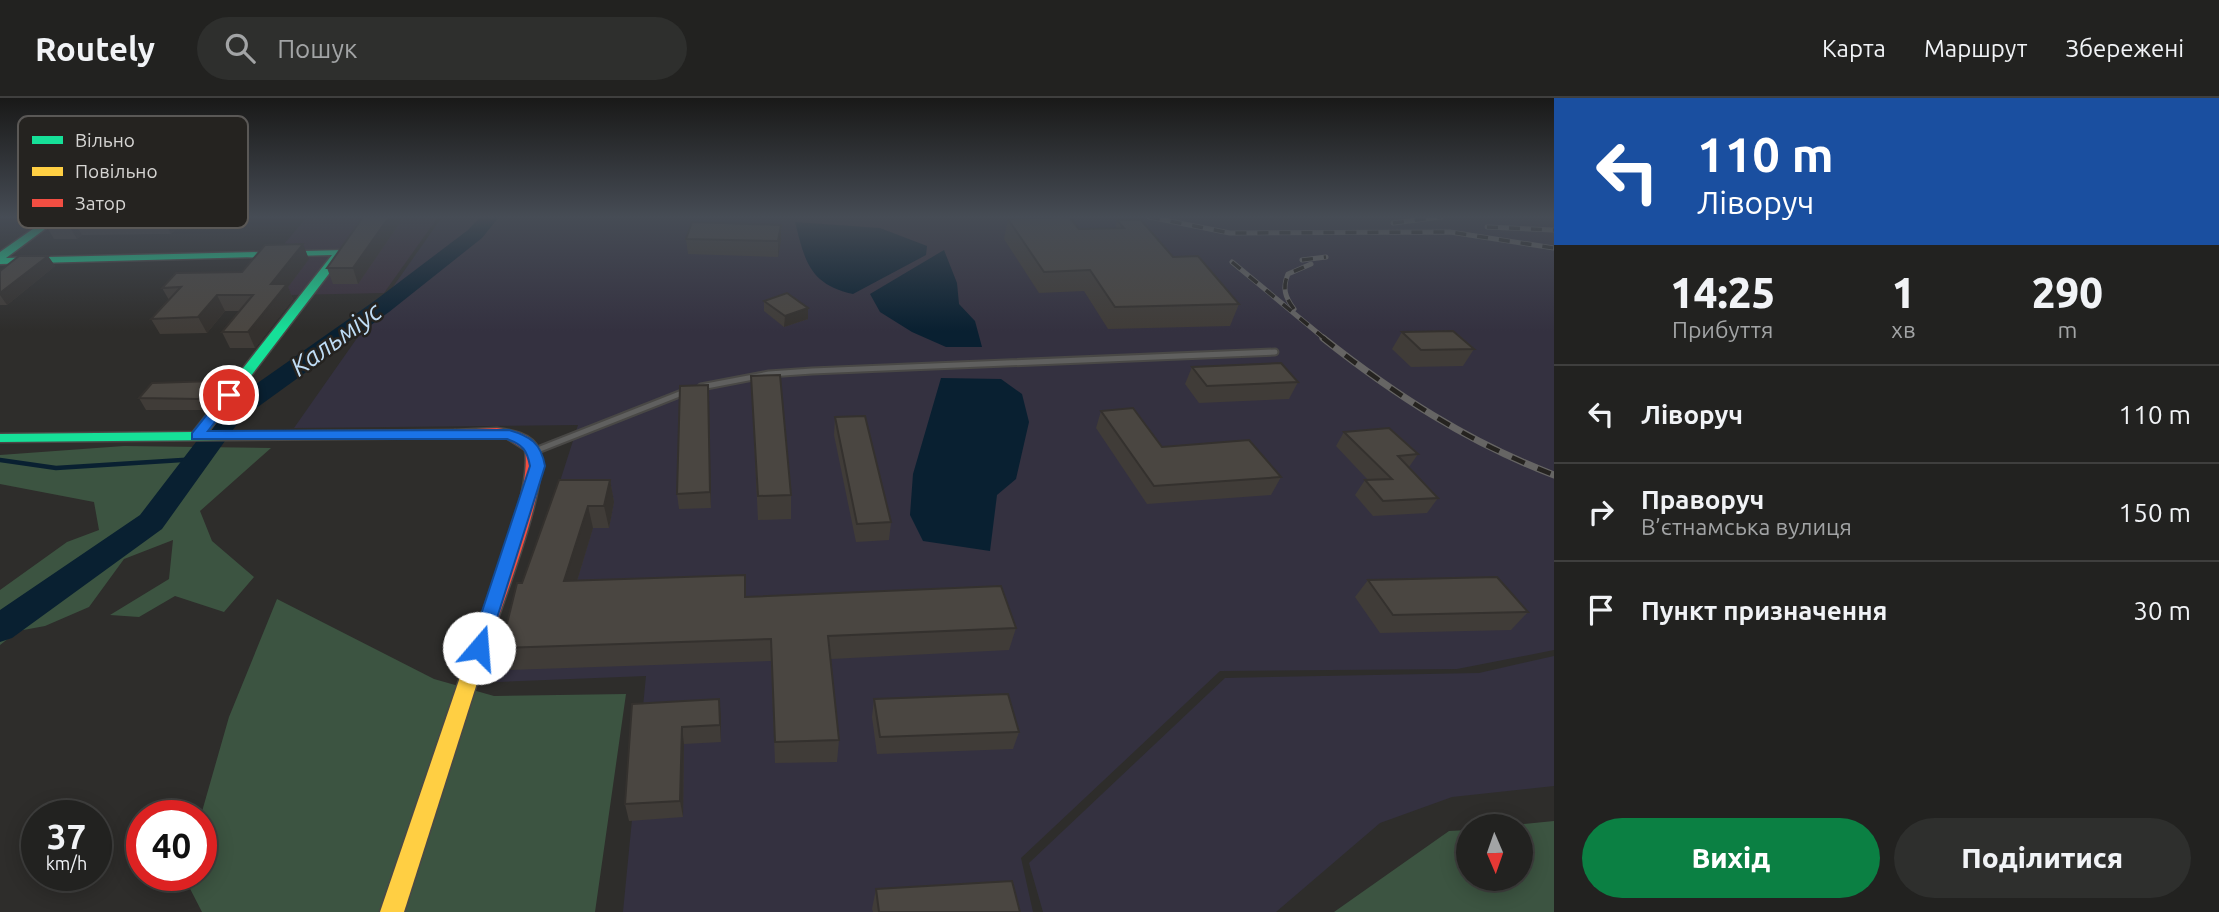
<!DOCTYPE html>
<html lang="uk">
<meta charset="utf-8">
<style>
:root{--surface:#222220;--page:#2e2f2d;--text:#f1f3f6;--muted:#a2a4a5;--line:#3f3f3e;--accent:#0b8043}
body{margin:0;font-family:Ubuntu,sans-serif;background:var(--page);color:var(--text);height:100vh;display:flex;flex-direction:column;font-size:26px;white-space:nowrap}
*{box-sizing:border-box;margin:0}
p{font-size:23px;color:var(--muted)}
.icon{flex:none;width:38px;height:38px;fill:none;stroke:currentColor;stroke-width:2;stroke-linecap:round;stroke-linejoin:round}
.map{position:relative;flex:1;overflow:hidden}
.sheet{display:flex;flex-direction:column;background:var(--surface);width:665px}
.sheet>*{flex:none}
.guide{background:#1a4fa0;color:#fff;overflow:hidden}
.needle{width:46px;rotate:178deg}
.fabs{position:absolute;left:1456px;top:716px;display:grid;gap:14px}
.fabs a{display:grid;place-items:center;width:77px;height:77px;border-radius:50%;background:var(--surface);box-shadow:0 4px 18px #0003,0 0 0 2px var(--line);font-size:35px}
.speed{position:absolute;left:21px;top:702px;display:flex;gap:14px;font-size:35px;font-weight:700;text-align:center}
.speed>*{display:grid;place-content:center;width:91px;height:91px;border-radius:50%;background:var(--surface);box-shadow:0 4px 18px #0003,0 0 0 2px var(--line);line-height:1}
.speed small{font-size:18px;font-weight:400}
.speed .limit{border:10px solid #d22;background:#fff;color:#111}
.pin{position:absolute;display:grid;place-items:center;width:60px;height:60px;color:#fff;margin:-30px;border:4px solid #fff;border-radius:50%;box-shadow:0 2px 7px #0007}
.me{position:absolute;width:77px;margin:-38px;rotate:18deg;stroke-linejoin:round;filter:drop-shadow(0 0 5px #0008)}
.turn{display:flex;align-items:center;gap:24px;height:147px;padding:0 28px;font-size:32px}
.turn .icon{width:91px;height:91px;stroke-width:2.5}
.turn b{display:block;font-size:49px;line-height:60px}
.eta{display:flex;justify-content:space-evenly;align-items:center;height:119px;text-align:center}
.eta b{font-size:42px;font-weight:800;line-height:49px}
.cta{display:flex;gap:14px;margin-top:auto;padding:14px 28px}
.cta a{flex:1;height:80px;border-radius:42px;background:var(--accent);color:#fff;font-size:28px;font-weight:800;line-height:80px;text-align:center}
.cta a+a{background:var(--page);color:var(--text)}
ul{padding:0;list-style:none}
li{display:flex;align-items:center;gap:21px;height:98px;padding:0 28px;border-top:2px solid var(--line)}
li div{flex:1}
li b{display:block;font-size:26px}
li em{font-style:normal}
header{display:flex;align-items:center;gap:42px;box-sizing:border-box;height:98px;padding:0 35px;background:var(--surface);border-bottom:2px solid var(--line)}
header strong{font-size:33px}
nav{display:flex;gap:38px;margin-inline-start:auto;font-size:24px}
.search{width:490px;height:63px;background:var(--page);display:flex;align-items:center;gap:18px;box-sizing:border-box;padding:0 24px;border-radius:38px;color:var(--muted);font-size:26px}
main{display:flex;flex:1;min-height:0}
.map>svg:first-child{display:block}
</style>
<header>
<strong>Routely</strong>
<div class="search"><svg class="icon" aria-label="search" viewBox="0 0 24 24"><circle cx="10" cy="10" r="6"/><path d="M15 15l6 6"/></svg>Пошук</div>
<nav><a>Карта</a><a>Маршрут</a><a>Збережені</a></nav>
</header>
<main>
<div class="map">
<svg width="1554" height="814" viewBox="0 0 1554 814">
<rect width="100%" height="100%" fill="#2e2d2b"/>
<!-- industrial -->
<g fill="#343140">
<polygon points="442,119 1554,119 1554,552 1457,571 1220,573 1021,760 1033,814 623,814 646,578 496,584 578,327 294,330"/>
<polygon points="1554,558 1554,688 1452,699 1380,725 1276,814 1043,814 1029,765 1225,580 1479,575"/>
</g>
<!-- medical -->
<polygon fill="#3a303c" points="307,119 438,119 384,195 240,198"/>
<!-- forest -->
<g fill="#3c5441">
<polygon points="124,348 271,350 200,413 212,443 254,479 224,514 175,498 139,519 110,517 169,481 173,442 124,461 89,509 45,528 18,533 0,547 0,492 67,444 99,432 94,404 0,386 0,357"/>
<polygon points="277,501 434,581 494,598 626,596 595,814 202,814 183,777 201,777 201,717 229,619"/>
<polygon points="1554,723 1554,814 1334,814 1449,733 1468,732 1468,780 1521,780 1521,728 1504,728"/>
</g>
<!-- water -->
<g fill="#092031">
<path d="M795,124L880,130L927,148L926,157L853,196C809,186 805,163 795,124Z"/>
<polygon points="944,152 957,185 959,206 975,223 982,249 946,249 912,234 880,214 870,196"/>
<polygon points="941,280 1001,281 1022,296 1029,324 1016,381 997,397 990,453 923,443 910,417 913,376"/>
</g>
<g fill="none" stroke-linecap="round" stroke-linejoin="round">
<!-- stream -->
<polyline stroke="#092031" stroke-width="4.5" points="0,362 56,370 198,361"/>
<!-- river -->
<polygon fill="#092031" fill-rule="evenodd" points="480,119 499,119 482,140 389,214 240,322 162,431 12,540 0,544 0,512 140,417 222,310 373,204 468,132"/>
<!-- lane casing -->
<g stroke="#494846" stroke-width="9">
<g id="lane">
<polyline points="701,289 769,276 812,273 1275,254"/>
<polyline points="535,353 687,293"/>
</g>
</g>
<!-- fast casing -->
<g stroke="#494846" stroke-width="3">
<polygon id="fast" points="50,119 61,119 6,160 344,152 344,156 208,334 455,332 462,336 455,340 0,344 0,336 193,334 332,157 0,166 0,154"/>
</g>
<!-- slow casing -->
<g stroke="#494846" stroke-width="3">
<polygon id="slow" points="483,531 489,533 492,538 404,814 380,814 474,538 477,533"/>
</g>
<!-- jam casing -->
<g stroke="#494846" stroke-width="3">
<path id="jam" d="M497,330C511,332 532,335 539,351C552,379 503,504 492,538L489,543L483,545L477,543L474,538C489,493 532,396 525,352L506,340H455L448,336L455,332Z"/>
</g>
<!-- lane -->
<use href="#lane" stroke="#60605f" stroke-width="5"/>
<!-- fast -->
<use href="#fast" fill="#16e098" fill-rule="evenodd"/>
<!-- slow -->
<use href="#slow" fill="#ffcf43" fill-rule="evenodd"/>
<!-- jam -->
<use href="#jam" fill="#f24e42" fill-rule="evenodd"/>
<!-- rail-far1 casing -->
<g stroke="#666564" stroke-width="5">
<g id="rail-far1">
<polyline points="1149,119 1230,135 1450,134 1554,150"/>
<polyline points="1393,125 1441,119"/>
<polyline points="1487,129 1554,132"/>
<polyline points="1302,162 1326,159"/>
<polyline points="1232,164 1325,241"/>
<path d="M1294,211C1285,199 1282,190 1288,176L1311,166"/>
</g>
</g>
<!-- rail casing -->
<g stroke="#666564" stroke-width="7">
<path id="rail" d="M1323,240C1395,297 1468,344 1554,377"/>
</g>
<!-- rail-far1 -->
<use href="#rail-far1" stroke="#252320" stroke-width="3.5" stroke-dasharray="11" stroke-linecap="butt"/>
<!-- rail -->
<use href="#rail" stroke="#252320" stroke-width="4.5" stroke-dasharray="14" stroke-linecap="butt"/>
</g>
<!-- wall -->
<g fill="#403c38">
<polygon points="45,119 190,119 171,136 82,137 77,141 54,141 42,121"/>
<polygon points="1008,121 1079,131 1115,131 1117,122 1173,159 1239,206 1230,228 1108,231 1084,193 1039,195 1004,141"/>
<polygon points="401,123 358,186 333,186 327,170"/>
<polygon points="781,127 781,142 778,159 688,156 686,141"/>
<polygon points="48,158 55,168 7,207 0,207 0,173"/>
<polygon points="309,161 288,189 293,201 255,250 230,250 222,234 240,213 225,213 207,235 160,236 151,221 169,202 162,190"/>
<polygon points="764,203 808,221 784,229 764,213"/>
<polygon points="1402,234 1474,251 1463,268 1411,269 1392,251"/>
<polygon points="1192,269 1298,284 1289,301 1199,305 1185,286"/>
<polygon points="751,278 791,397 791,421 758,422"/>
<polygon points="214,283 220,294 206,312 146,312 139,300"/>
<polygon points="708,287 711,410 679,411 677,396"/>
<polygon points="1101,313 1162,349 1281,379 1271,397 1147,406 1096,330"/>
<polygon points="835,319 891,424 889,442 856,444 834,337"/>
<polygon points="1344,334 1418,356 1409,369 1438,400 1427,415 1373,418 1355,397 1365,382 1368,382 1336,348"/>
<polygon points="610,382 614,404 609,430 593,430 577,483 746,499 1016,530 1009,552 831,561 839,642 837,664 775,665 771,563 509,572 501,550 522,485"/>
<polygon points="1368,482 1528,514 1511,532 1380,535 1355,499"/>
<polygon points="719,601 721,644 684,646 683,719 629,723 625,706 632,606"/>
<polygon points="874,601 1019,634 1013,651 877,656 872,619"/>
<polygon points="876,791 1020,814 873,814 872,811"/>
</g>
<!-- shaded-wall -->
<g fill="#34312e">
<polygon points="68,119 71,119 82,137 77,141 65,121"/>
<polygon points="162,119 190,119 171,136"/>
<polygon points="389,119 400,119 401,123 358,186 353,170"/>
<polygon points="781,127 781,142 778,159 778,143"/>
<polygon points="303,146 309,161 288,189 293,201 255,250 248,234 271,186"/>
<polygon points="48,158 55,168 7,207 0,197 0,195"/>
<polygon points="217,197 225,213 207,235 198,219"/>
<polygon points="808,210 808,221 784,229 785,218"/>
<polygon points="214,283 220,294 206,312 199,301"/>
<polygon points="708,287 709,302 711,410 710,394"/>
<polygon points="610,382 614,404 609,430 604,408"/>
<polygon points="588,408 593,430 570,506 564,483"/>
<polygon points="719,601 721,619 721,644 720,627"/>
<polygon points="682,629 684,646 683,719 680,703"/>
</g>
<!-- building -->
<g fill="#4a4641" stroke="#34312e" stroke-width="2">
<polygon points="363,119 389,119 353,170 327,170"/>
<polygon points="1069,119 1079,131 1124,130 1117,122 1141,122 1173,159 1198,158 1239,206 1115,209 1090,172 1044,174 1008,121"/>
<polygon points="692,124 781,127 778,143 686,141"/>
<polygon points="303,146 271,186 287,186 248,234 222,234 253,197 217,197 198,219 151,221 181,189 162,190 176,175 242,174 265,147"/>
<polygon points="19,158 48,158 0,195 0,173"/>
<polygon points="787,195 808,210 785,218 764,203"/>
<polygon points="1453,233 1474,251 1421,252 1402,234"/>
<polygon points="1281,265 1298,284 1207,288 1192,269"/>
<polygon points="780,277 791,397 758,398 751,278"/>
<polygon points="214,283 199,301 139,300 152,285"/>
<polygon points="708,287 710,394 677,396 680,288"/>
<polygon points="1133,310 1162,349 1249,342 1281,379 1154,388 1101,313"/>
<polygon points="865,318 891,424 857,426 835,319"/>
<polygon points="1389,330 1418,356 1398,358 1438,400 1383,403 1365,382 1392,381 1344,334"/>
<polygon points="559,382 610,382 604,408 588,408 564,483 745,477 745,499 1001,488 1016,530 828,538 839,642 775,644 771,541 501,550 517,485 522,485"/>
<polygon points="1497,479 1528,514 1393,517 1368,482"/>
<polygon points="1008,596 1019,634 880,639 874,601"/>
<polygon points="719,601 720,627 682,629 680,703 625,706 632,606"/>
<polygon points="1012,783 1020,814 879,814 876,791"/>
</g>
<!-- sky -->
<linearGradient id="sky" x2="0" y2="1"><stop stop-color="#191918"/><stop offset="0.51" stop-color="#464c55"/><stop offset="1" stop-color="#464c55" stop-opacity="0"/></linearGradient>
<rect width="1554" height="233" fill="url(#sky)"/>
<!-- route -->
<path fill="#1a73e8" stroke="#114b97" stroke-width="2" d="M229,293L236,297L208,333L509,332C530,338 541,345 545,368L486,555H473L470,550L530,368C527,352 523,347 507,341H192V335L225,294Z"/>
<g text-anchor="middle" stroke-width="5" stroke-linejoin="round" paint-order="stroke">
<!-- water labels -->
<g font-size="26" font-style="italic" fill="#bfddf6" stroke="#252320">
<text transform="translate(336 241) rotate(-36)" y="9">Кальміус</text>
</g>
</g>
<!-- legend -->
<rect x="18" y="18" width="230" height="112" rx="10" fill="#252320" stroke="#5a5856" stroke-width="2"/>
<rect x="32" y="38" width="31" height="8" fill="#16e098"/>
<rect x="32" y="69" width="31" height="9" fill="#ffcf43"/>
<rect x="32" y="101" width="31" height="8" fill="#f24e42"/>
<g font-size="19" fill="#d6d5d3">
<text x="75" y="49">Вільно</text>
<text x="75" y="80">Повільно</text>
<text x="75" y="112">Затор</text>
</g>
</svg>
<div class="fabs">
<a><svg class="needle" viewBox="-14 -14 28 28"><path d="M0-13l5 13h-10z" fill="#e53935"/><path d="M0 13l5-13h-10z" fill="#a2a4a5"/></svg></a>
</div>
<div class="speed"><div>37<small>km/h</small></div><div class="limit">40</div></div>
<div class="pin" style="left:229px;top:297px;background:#d93025"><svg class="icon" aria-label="arrive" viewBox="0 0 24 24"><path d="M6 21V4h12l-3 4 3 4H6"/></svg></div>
<svg class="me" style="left:479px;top:550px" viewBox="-20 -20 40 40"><circle r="19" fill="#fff"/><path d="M0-13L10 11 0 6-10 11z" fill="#1a73e8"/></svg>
</div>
<section class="sheet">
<div class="guide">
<div class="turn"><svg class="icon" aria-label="left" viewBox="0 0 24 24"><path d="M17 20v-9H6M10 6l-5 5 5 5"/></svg><div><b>110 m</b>Ліворуч</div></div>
</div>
<div class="eta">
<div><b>14:25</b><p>Прибуття</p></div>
<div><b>1</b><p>хв</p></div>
<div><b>290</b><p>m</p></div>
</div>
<ul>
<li><svg class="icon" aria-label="left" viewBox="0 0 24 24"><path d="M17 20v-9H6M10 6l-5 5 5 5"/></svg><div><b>Ліворуч</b></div><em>110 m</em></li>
<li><svg class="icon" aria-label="right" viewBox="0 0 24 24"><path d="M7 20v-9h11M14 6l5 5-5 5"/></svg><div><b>Праворуч</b><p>В’єтнамська вулиця</p></div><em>150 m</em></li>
<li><svg class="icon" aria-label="arrive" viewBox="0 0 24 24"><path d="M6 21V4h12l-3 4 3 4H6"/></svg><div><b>Пункт призначення</b></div><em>30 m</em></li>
</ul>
<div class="cta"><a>Вихід</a><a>Поділитися</a></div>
</section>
</main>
